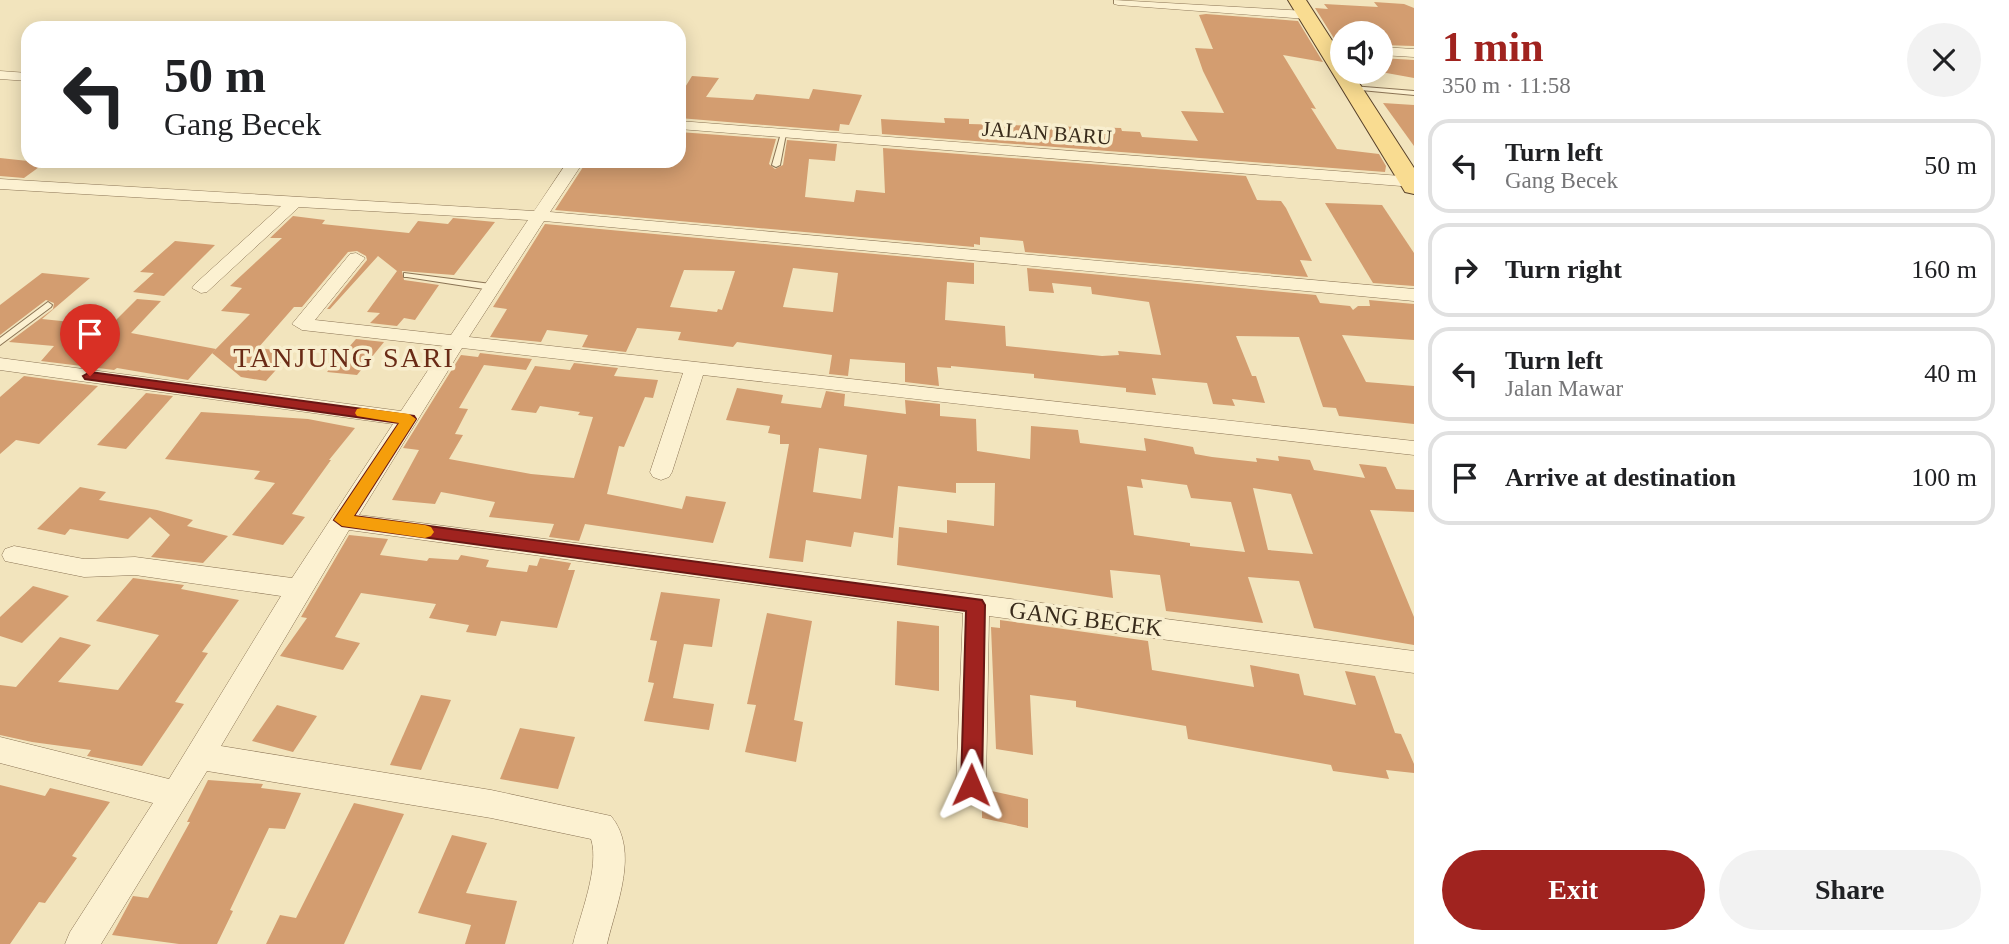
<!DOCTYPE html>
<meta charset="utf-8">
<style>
:root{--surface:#fff;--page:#f2f2f2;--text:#202124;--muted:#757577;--line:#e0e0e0;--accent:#a0231f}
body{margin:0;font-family:"Times New Roman",serif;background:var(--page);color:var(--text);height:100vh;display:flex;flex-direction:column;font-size:26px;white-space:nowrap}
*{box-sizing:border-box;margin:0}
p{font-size:23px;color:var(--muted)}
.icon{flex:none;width:38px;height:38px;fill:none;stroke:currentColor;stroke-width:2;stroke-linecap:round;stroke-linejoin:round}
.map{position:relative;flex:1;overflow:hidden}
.panel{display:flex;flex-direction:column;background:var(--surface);width:595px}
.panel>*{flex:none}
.top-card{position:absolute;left:21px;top:21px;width:665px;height:147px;border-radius:21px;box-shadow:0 4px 18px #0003;background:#fff;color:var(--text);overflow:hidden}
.tools{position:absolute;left:1330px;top:21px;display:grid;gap:14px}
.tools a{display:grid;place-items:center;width:63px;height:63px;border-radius:50%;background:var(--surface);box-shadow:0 4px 18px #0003;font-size:35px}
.pin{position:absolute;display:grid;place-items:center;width:60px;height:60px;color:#fff;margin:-72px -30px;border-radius:50% 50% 50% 0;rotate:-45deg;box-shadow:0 0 7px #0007}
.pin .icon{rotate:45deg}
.me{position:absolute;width:77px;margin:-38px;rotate:1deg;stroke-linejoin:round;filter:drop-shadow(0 0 5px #0008)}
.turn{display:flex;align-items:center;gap:24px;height:147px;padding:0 28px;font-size:32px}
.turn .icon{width:91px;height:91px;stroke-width:2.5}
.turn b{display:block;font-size:49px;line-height:60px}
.round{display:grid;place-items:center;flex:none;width:74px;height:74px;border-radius:37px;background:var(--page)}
.headline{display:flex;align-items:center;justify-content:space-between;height:119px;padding:0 28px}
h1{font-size:42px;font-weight:700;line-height:52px;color:var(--accent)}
.primary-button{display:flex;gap:14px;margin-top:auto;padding:14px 28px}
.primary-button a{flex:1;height:80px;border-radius:42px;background:var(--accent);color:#fff;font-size:28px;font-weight:700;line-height:80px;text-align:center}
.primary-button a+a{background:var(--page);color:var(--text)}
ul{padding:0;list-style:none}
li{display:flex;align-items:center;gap:21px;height:94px;margin:0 14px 10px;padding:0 14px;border:4px solid var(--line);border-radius:21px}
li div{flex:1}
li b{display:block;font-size:26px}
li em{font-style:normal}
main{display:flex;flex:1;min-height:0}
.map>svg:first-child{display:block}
</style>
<main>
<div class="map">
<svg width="1414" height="944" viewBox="0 0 1414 944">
<rect width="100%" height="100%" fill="#f2e4bd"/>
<!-- building -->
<g fill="#d39d70" fill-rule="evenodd">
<polygon points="1374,2 1404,4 1414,8 1414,46 1381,45 1381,33 1342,33 1342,41 1335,40 1315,8 1328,9 1324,4 1378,7"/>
<polygon points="1206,14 1298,21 1323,62 1283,55 1316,109 1311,108 1337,149 1379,154 1386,166 1385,172 882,134 881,119 945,123 944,118 969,119 969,124 1121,128 1122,131 1140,132 1142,137 1198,141 1181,111 1224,113 1203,71 1195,48 1213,49 1199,15"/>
<polygon points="1381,58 1414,60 1414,78 1381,72"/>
<polygon points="692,76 719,78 706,97 753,100 756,94 809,99 813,89 862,95 849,125 840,124 839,131 679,118 679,97"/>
<polygon points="1383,103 1414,105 1414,146"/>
<polygon points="679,132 776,139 769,164 775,169 783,165 787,140 837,144 835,161 809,159 805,197 854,202 856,190 885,193 883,148 1246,176 1257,200 1281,201 1286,208 1312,261 1300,260 1308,277 1025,252 1023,241 980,237 980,245 974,244 974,247 555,210 587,161 679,161"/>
<polygon points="0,158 28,161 46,162 24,178 0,176"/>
<polygon points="1325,203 1382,205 1414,253 1414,286 1373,283"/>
<polygon points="293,216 325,220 322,224 409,233 418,221 448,224 453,218 495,222 454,275 402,271 404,280 439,285 415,320 404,318 397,326 370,323 380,313 367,312 397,271 378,256 330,309 327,309 367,260 366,256 357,251 348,252 302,307 294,307 258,348 292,352 266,381 241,377 212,353 250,314 221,311 242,288 230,286 282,238 270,238"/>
<path d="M545,224L974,263V284L947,282L945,320L1005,326L1006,346L1102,356L1119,355L1118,351L1161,355L1149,302L1092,294L1091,287L1052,283L1054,293L1029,291L1027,268L1316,295L1320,303L1350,306L1353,310L1358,306H1370L1369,300L1414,304V340L1342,335L1366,382L1414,386V424L1339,416L1336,408L1323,407L1299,337L1236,336L1252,376H1256L1265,403L1232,399L1235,406L1213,404L1207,383L1152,378L1156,395L1126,392V388L1034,378V374L951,366V368L937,367L939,386L905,382V363L850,359L848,376L829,374L832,355L737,342L733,347L678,340L681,332L637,328L626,352L582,347L588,335L547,330L541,342L490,337L507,309L493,307ZM793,268L838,273L833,312L783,307ZM684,270L735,271L722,310L718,309L717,312L670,307Z"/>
<polygon points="175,241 215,245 164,296 133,292 154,273 140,272"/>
<polygon points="42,273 90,278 42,319 110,326 137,299 161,301 131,333 216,349 188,380 117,368 114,370 41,361 54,346 9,342 53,309 54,303 46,300 0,335 0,305"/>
<polygon points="356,339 384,342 357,375 327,372"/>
<polygon points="480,353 532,359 526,370 484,365 459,408 468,409 455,434 463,435 449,459 531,474 574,478 593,417 578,415 580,412 540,406 536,413 511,410 535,366 570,370 574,363 618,368 614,376 658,380 653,398 645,397 624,447 619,446 607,494 682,509 686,496 726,502 713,543 585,524 579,541 549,537 554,524 489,517 495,502 441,492 435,504 392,500 419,450 403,448 461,355 478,357"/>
<polygon points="24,376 98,386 39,444 16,440 0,454 0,397"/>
<path d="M737,388L783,395L781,403L821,408L826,391L845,394L844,406L906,414L905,400L940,404V416L976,419L977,451L1030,459L1031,426L1078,430L1080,443L1146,451L1144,438L1193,447L1195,454L1212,457L1257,462L1256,458L1279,461L1278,456L1310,460L1314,470L1365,478L1359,464L1386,467L1396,489L1414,490V512L1370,510L1414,617V645L1314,628L1299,581L1248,577L1263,623L1166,611L1160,575L1110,570L1113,598L897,565L899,527L947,533V520L994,526L995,483H956V493L898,486L893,538L854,532L851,547L806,540L803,562L769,558L789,444H780V435L768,433L770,426L726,420ZM819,448L867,455L861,499L813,492ZM1141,479L1187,485L1191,498L1231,502L1245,552L1190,546V543L1134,535L1127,486L1143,488ZM1253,488L1291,494L1313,554L1268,550Z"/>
<polygon points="146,393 173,396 126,449 97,445"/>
<polygon points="201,412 308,419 355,428 329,460 331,460 292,514 305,517 283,545 232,535 275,483 254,479 260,471 165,459"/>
<polygon points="80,487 106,492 99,500 157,510 193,520 187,526 228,536 203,563 151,557 170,535 150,517 128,539 70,529 65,535 37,529"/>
<polygon points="349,535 388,539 380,555 427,561 429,558 458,560 461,555 489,560 486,567 527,572 529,565 537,566 540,558 571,563 568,570 575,570 557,628 501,621 496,636 466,632 469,625 429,618 436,604 361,593 335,637 360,643 343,670 280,656 307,618 301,617"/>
<polygon points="133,578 184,585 181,589 239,600 202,652 208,653 175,702 184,704 142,766 87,756 91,750 32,742 0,735 0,685 16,687 60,637 91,645 58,682 118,690 159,635 96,621"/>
<polygon points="33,586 69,596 22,643 0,636 0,617"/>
<polygon points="661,592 720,599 712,647 684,644 673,698 714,704 709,730 644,721 654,683 648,682 657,641 650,640"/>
<polygon points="767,613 812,621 794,720 803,722 796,762 745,752 756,705 747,704"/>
<polygon points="1000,620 1148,641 1152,670 1254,687 1250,665 1299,674 1304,695 1356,705 1345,671 1375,676 1395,733 1401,734 1414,764 1414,773 1386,770 1389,779 1333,771 1331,765 1188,739 1186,726 1076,707 1076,701 1030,695 1033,755 996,749 991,627 1000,628"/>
<polygon points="897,621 939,626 939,691 895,685"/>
<polygon points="421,695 451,700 421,770 390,765"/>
<polygon points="277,705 317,716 293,752 252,741"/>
<polygon points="520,728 575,737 558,789 500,779"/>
<polygon points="208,780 263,784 261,788 301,793 285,829 269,828 230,910 233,911 217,944 179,944 112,935 133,896 148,898 190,822 187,822"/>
<polygon points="0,785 45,796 50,788 110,802 72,856 77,858 45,903 39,902 10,944 0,944"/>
<polygon points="987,790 1028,799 1028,828 982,818 982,798"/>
<polygon points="354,803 404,814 344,944 266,944 280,915 296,918"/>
<polygon points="452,835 487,843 466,893 517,901 505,944 465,944 471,925 418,913"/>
</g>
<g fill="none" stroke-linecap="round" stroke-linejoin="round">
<!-- service casing -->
<g stroke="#8b7455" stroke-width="2">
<g id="service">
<polygon points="1352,86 1414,91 1414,95 1350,89 1350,87"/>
<polygon points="781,133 786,134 780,165 776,167 772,165"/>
<polygon points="404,273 491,284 495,287 491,290 407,277 404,277"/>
<polygon points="48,302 52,305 51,307 0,345 0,338"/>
</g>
</g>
<!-- minor casing -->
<g stroke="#8b7455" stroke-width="1">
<g id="minor">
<polygon points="1114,0 1307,11 1313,15 1307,19 1118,5 1114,4"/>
<polygon points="1327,42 1342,44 1342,52 1323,49 1321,46"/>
<polygon points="1381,47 1414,49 1414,57 1381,55"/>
<polygon points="0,71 28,73 28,81 0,79"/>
<polygon points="679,121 1414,177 1414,187 679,129"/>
<path d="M568,161H584L550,212L1414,289V301L544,221L469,337L1414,441V455L703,375L672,472L669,477L661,480L653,477L650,472L683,373L462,348L359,515L1414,651V673L989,616L986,785L982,795L971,799L960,795L956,785L963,613L349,530L221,746L491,790L611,816C640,851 616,905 607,944H573C580,915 600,867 591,839L491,818L207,771L101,944H65L70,932L153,803L0,763V737L169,779L281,596L135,575L84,577L5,561L2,555L5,549L14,546L84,559L135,557L292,578L393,424L0,370V358L401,411L444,346L302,330L292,324L350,254L356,253L365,258L315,320L451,335L528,220L299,207L207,292L201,293L192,288L195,284L281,206L0,189V179L534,211Z"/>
</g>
</g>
<!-- primary casing -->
<g stroke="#58412a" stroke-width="2">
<polygon id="primary" points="1288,0 1306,0 1342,56 1342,72 1352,72 1414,168 1414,194 1405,192 1402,187"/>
</g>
<!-- service -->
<use href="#service" fill="#fcf1d1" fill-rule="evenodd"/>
<!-- minor -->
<use href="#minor" fill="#fcf1d1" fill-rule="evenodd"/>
<!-- primary -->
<use href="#primary" fill="#f9dc91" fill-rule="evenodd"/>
</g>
<!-- route -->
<polygon fill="#a0231f" stroke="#681714" stroke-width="2" points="90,372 414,416 416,419 354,516 982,600 985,605 982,785 979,792 971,795 964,792 961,785 966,611 342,526 334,520 399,423 85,379 83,376"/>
<!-- slow -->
<polygon fill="#f59e0b" points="362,408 409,414 416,419 354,516 425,525 431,527 434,532 431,536 425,538 342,526 334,520 399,423 357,416 355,413 357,409"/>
<g text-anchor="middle" stroke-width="7" stroke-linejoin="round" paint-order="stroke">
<!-- far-street labels -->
<g font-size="21" fill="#392b1b" stroke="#f8eece">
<text transform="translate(1047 133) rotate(4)" y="7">JALAN BARU</text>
</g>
<!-- street labels -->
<g font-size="24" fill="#392b1b" stroke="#f8eece">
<text transform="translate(1086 619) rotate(7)" y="8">GANG BECEK</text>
</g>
<!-- quarter labels -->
<g font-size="28" letter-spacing="2" fill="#6a2b16" stroke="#f8eece">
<text x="344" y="367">TANJUNG SARI</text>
</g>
</g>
</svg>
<div class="tools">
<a><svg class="icon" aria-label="sound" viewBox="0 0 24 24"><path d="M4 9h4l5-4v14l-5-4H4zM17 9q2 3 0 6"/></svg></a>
</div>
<div class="pin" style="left:90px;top:376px;background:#d93025"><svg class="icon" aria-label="arrive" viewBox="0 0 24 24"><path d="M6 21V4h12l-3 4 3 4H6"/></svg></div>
<svg class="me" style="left:971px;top:785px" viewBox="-20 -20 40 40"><path d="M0-17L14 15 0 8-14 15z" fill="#a0231f" stroke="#fff" stroke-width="4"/></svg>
<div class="top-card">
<div class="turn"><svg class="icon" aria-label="left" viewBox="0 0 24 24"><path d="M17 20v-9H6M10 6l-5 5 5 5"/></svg><div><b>50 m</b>Gang Becek</div></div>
</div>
</div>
<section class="panel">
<div class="headline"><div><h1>1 min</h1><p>350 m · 11:58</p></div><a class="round"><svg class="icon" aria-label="close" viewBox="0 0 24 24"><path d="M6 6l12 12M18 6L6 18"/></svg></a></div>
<ul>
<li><svg class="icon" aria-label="left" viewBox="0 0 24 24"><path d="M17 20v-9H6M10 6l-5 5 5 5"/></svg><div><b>Turn left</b><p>Gang Becek</p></div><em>50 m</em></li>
<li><svg class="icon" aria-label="right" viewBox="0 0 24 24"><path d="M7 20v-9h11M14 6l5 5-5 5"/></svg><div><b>Turn right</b></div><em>160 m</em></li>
<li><svg class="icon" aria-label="left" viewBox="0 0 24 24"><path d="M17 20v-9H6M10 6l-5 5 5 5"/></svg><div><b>Turn left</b><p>Jalan Mawar</p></div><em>40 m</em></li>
<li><svg class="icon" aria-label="arrive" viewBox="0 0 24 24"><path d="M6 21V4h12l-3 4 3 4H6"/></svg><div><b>Arrive at destination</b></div><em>100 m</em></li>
</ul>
<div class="primary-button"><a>Exit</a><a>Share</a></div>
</section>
</main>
